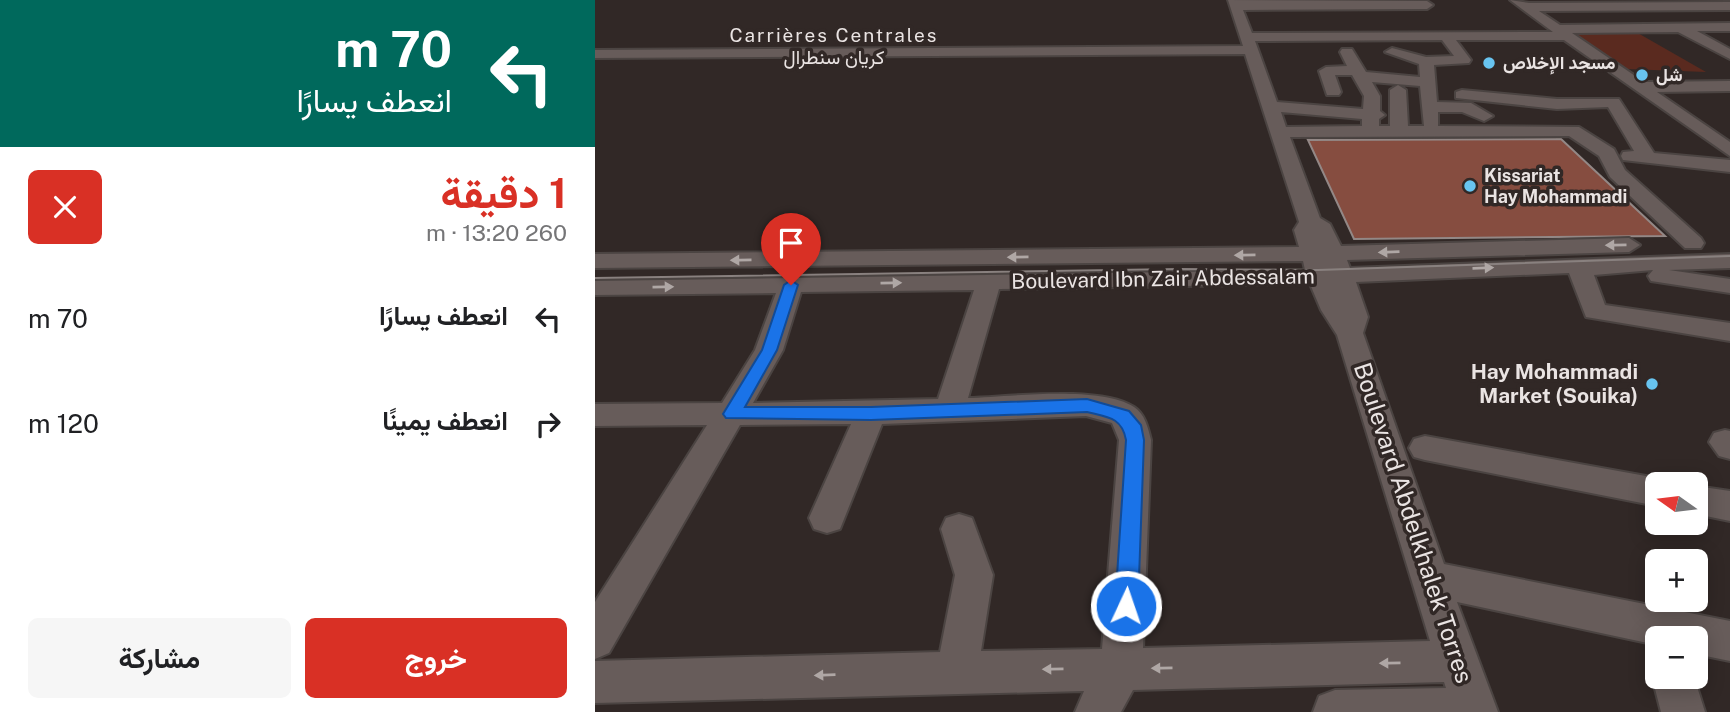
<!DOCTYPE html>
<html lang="ar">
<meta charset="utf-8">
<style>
:root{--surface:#fff;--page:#f6f6f6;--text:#202124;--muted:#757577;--accent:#d93025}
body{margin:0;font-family:"Public Sans",Vazirmatn,sans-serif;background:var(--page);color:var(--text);direction:rtl;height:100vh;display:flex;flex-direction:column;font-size:26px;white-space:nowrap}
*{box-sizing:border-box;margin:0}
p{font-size:23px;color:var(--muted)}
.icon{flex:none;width:38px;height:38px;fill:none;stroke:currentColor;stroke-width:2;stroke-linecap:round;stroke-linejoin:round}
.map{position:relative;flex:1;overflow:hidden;direction:ltr}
.details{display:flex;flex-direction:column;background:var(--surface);width:595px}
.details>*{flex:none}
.banner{background:#00695c;color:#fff;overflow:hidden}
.needle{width:46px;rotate:284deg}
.tools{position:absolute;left:1050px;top:472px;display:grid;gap:14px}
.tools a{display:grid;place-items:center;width:63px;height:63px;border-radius:10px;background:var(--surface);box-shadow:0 4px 18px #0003;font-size:35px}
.pin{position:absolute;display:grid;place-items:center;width:60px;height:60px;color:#fff;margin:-72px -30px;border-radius:50% 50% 50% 0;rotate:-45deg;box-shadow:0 0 7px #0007}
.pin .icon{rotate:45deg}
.me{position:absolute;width:77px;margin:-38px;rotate:3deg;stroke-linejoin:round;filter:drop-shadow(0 0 5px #0008)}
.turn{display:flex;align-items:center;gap:24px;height:147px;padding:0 28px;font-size:32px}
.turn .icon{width:91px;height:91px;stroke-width:2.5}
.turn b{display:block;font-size:49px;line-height:60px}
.round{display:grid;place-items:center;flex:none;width:74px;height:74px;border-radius:10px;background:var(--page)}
.headline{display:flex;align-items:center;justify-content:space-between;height:119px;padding:0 28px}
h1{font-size:42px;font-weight:700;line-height:52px;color:var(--accent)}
.button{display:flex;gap:14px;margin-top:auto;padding:14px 28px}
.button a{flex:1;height:80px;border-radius:10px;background:var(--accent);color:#fff;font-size:28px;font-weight:700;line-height:80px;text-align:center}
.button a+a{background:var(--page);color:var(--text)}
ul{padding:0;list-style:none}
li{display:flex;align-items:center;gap:21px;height:105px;padding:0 28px}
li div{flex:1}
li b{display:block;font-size:26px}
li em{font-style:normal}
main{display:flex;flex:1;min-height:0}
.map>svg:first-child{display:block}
</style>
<main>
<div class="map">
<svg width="1135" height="712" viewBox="0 0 1135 712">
<rect width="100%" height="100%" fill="#312826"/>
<!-- green -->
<polygon fill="#5a2a1f" points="976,32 1041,32 1111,72 1031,69"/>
<!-- building -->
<polygon fill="#864d40" stroke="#938886" stroke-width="2" points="966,139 1070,236 759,239 713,140"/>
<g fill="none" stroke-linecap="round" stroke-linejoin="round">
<!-- minor casing -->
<g stroke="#4b4442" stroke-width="4">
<g id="minor">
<path d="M633,0L832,1L838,5L832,9L648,10L657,33L958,32L915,0L934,3L1135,2V10L944,11L965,25L1135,23V31H1102L1135,49V59L1083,32L977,33L1049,82L1135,81V91L1062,92L1135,142V156L969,40H861L876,60L874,63L839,65L842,102L876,103L898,116L889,121L867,112H843V126L984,127L1019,149L1030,170L1106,238L1109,243L1106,248H1090L1015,177L1004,156L974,136L695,137L725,218L735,224L746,246L1034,238L1045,245L1034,252L752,260L755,268L1135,254V268L1074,270L1135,279V293L1056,281L1053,276L1058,270L999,275L1010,305L1135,323V341L991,317L974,273L761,282L773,317L768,333L849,564L1135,621V661L1101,654V639H1062V645L862,602L903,712H718L724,696L740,690L851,688L849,682L538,690L526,712H480L489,691L0,703V661L345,652L360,575L346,529L351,518L364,514L377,518L398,575L386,651L507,649L524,440L517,423L491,416L287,424L245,529L232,533L219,529L214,518L256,424L145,425L14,653L0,659V602L112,425L0,426V404L127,403L160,350L181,293L0,295V281L710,270L708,261L0,268V254L704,247L699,230L704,222L650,54L0,58V50L648,46ZM847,40L859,56L831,57L797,48L790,52L824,64L825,77L771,72L757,49H747L745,52L752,66L731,67L724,71L732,95H744L746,92L740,75H757L769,96L768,109L682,102L660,41ZM777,82L825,86L829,126H813L811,90L803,85L795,90V126H784V119L790,115L785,111V96ZM686,112L767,119V126L691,127ZM715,284L726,310L742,335L835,641L548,648L556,440C553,428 550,414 539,407C504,385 414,397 373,398L404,289ZM379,290L343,399L158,403L188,350L206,292Z"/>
<polygon points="867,90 962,99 1024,99 1059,153 1135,160 1135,172 1028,160 1026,156 1028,152 1039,151 1013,107 962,109 861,98 861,92"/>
<polygon points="1130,430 1135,431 1135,459 1124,456 1114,442 1119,433"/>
<polygon points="830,436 1062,478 1075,485 1062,485 1062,506 830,460 819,457 814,448 819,439"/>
<polygon points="1101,486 1135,491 1135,521 1101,514"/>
<polygon points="1062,664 1062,677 1099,677 1110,712 1066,712 1057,677"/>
</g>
</g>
<!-- minor -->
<use href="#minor" fill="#675c5a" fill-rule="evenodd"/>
<!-- tram -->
<polyline stroke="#89817f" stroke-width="2" points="0,278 584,269 723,270 1135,256"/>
</g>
<!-- one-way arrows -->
<defs><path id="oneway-solid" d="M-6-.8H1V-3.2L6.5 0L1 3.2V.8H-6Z" transform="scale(1.75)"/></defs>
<g fill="#afa7a5">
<use href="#oneway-solid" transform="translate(1021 245) rotate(179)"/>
<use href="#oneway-solid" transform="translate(794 252) rotate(178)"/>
<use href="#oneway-solid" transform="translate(650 255) rotate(179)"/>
<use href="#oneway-solid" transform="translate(423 257) rotate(179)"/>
<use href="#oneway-solid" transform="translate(146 260) rotate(179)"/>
<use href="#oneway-solid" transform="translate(888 268) rotate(-2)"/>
<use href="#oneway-solid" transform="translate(296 283) rotate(-1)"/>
<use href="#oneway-solid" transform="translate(68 287) rotate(-1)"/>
<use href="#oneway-solid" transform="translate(795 663) rotate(179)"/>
<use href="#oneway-solid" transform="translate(567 668) rotate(179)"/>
<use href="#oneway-solid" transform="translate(458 669) rotate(179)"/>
<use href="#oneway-solid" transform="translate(230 675) rotate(178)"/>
</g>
<!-- route -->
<path fill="#1a73e8" stroke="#114b97" stroke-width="2" d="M196,280L203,285L182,350L150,407H276L492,399L534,411L546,425L549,440L543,606L539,614L531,617L523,614L520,606L531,440C527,417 512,417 492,412L276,420L131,418L128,414L167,350L189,285Z"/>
<!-- markers -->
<g fill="#68c4f0" stroke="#312826" stroke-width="2.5">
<circle cx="894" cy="63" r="7"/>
<circle cx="1047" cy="75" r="7"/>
<circle cx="875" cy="186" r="7"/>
<circle cx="1057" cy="384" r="7"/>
</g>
<g text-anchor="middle" stroke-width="7" stroke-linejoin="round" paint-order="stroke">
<!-- far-poi labels -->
<g font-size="18" font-weight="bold" fill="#eae4e3" stroke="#312826" text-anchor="start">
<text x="908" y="69">مسجد الإخلاص</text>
<text x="1061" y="81">شل</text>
<text x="889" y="182">Kissariat<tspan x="889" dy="21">Hay Mohammadi</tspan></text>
</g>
<!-- far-neighbourhood labels -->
<g font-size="19" letter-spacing="2" fill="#eae4e3" stroke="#312826">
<text x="239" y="42">Carrières Centrales<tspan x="239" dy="22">كريان سنطرال</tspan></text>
</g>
<!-- street labels -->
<g font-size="21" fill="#eae4e3" stroke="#312826">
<text transform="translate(568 279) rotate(-1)" y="7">Boulevard Ibn Zair Abdessalam</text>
</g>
<!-- poi labels -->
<g font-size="21" font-weight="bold" fill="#eae4e3" stroke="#312826" text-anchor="end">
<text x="1043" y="379">Hay Mohammadi<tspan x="1043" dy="24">Market (Souika)</tspan></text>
</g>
<!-- near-street labels -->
<g font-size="24" fill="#eae4e3" stroke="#312826">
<text transform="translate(818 523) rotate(72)" y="8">Boulevard Abdelkhalek Torres</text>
</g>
</g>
</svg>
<div class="tools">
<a><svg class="needle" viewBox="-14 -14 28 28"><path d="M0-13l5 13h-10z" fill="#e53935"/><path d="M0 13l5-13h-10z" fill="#757577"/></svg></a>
<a>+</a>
<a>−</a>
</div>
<div class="pin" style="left:196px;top:285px;background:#d93025"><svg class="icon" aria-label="arrive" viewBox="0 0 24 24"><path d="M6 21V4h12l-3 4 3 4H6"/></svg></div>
<svg class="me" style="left:531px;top:606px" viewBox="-20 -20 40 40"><circle r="17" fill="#1a73e8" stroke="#fff" stroke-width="3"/><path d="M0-11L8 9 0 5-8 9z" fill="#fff"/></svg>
</div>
<section class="details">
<div class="banner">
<div class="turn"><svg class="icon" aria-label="left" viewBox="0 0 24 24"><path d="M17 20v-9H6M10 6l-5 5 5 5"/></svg><div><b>70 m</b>انعطف يسارًا</div></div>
</div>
<div class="headline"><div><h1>1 دقيقة</h1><p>260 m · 13:20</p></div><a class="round" style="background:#d93025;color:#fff"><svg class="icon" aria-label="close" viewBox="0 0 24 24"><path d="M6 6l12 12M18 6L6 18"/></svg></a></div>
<ul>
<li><svg class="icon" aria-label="left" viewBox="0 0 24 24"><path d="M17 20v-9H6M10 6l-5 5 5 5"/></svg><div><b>انعطف يسارًا</b></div><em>70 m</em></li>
<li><svg class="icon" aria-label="right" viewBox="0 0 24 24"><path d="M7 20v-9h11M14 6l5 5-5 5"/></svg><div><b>انعطف يمينًا</b></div><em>120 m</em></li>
</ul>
<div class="button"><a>خروج</a><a>مشاركة</a></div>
</section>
</main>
